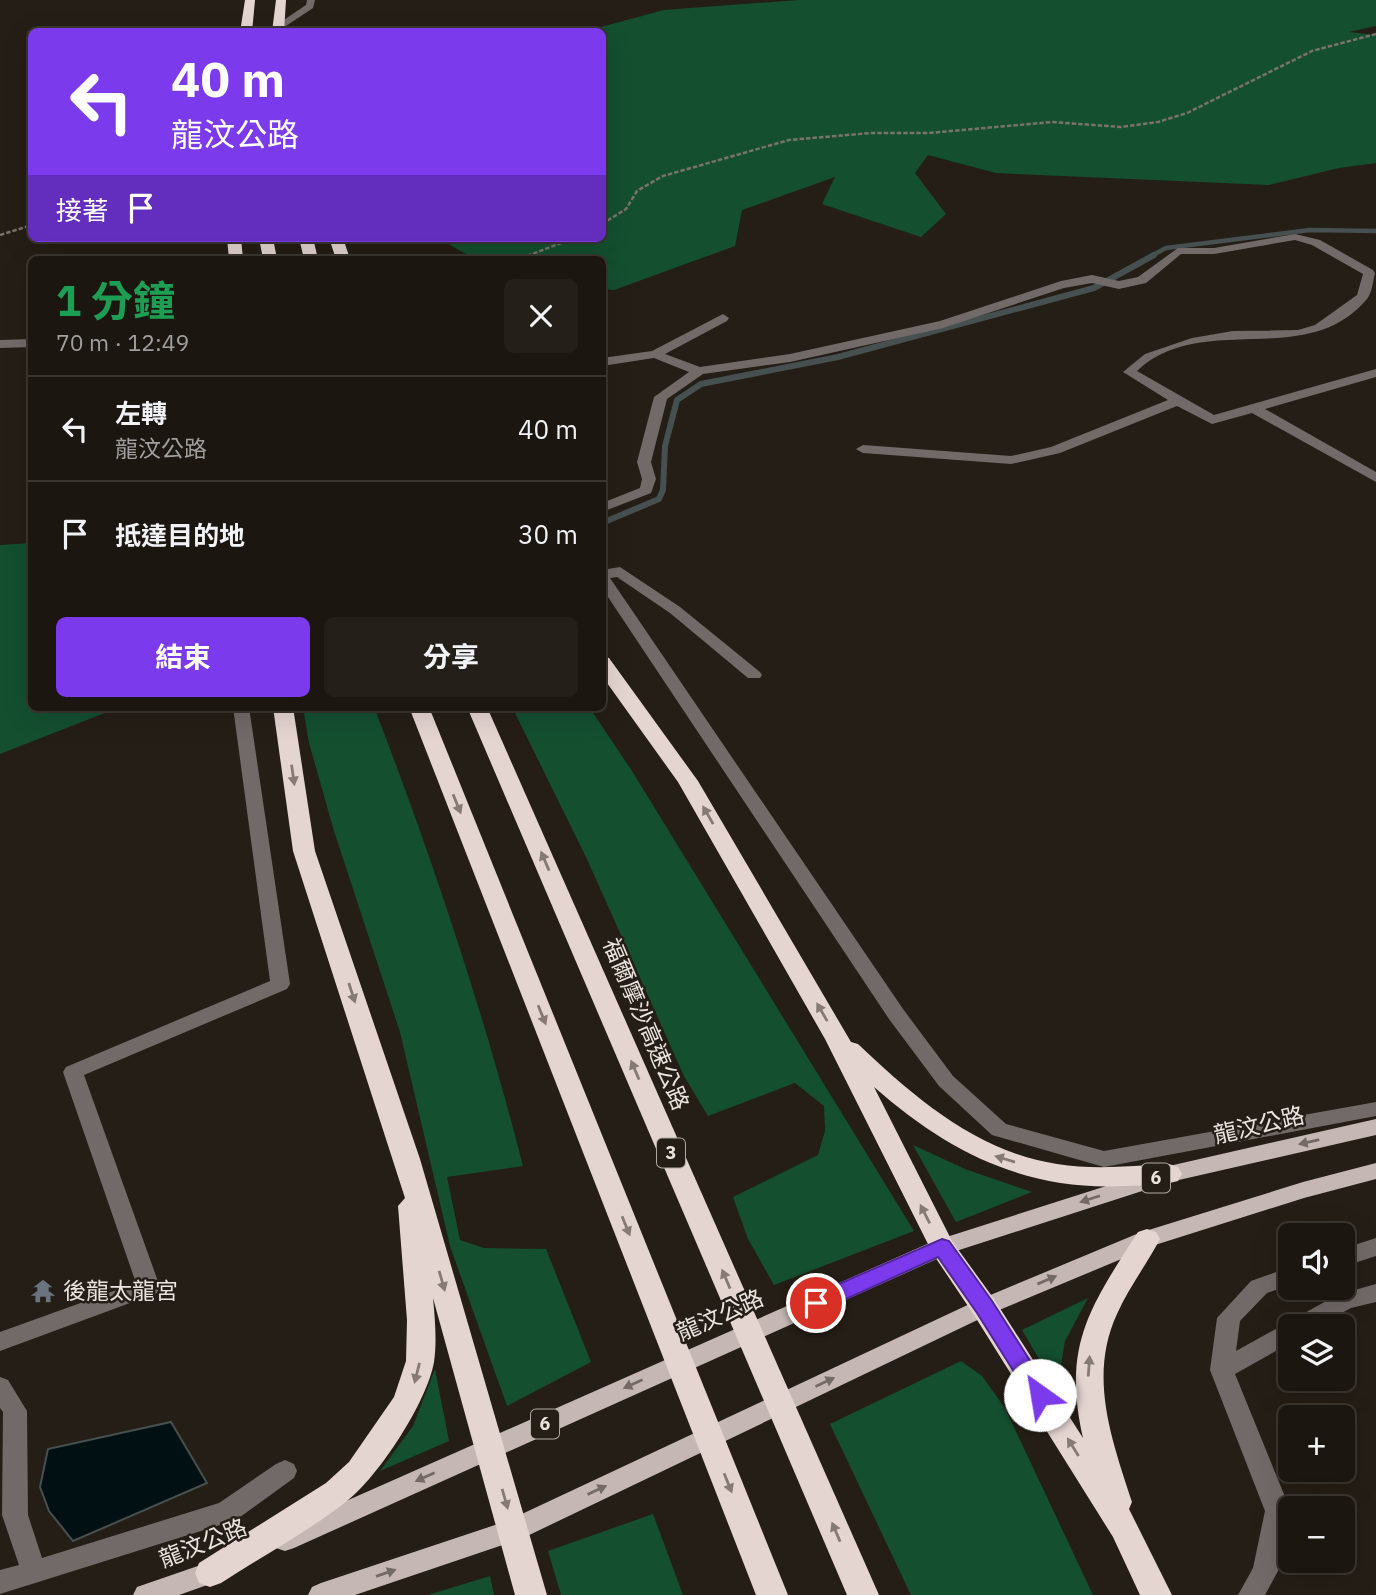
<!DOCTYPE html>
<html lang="zh-TW">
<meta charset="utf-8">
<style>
:root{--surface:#1c1610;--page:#251f19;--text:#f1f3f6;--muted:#a09f9f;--line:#3a3530;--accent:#7c3aed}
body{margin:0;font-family:"IBM Plex Sans","Noto Sans TC",sans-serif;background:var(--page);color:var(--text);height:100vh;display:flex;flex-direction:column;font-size:26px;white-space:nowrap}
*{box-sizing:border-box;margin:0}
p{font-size:23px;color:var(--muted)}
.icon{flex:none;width:38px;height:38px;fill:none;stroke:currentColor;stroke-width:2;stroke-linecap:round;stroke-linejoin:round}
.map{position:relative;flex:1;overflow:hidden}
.drawer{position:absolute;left:28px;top:256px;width:578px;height:455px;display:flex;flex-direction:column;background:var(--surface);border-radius:10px;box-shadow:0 7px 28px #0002,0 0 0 2px var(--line)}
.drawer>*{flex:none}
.banner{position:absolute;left:28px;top:28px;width:578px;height:214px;border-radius:10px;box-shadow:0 7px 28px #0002,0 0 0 2px var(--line);background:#7c3aed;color:#fff;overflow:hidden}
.controls{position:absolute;left:1278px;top:1223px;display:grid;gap:14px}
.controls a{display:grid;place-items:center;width:77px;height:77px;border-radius:10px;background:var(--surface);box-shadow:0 7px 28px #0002,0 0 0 2px var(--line);font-size:35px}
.pin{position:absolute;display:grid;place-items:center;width:60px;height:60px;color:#fff;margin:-30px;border:4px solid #fff;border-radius:50%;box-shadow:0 2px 7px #0007}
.me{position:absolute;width:77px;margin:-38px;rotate:328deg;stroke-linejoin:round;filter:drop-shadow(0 0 5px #0008)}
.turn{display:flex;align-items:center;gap:24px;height:147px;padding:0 28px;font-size:32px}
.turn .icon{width:91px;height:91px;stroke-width:2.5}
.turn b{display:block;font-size:49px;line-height:60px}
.then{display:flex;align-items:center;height:66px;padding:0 28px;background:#0003;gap:14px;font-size:26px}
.round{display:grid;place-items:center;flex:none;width:74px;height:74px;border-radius:10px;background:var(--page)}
.summary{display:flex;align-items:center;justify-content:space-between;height:119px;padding:0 28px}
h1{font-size:42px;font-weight:700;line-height:52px;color:#1e9e55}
.primary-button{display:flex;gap:14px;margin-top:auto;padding:14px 28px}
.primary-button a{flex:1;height:80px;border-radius:10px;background:var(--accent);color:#fff;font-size:28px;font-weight:700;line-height:80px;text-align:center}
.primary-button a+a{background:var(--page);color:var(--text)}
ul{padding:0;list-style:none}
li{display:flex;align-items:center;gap:21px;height:105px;padding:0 28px;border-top:2px solid var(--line)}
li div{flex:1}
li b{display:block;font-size:26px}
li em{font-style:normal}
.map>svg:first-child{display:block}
</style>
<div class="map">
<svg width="1376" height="1595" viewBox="0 0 1376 1595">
<rect width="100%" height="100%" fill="#251e16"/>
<!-- green -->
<g fill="#144f30">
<polygon points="799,0 1376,0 1376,26 1349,32 1376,35 1376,163 1339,168 1269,185 996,173 928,155 915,173 946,214 921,237 822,204 835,177 742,210 735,246 614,290 602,289 602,259 475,259 450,245 454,238 602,238 602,32 586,31 664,10"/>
<polygon points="31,543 32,707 120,707 0,754 0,545"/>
<path d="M303,707H374C432,857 483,1010 523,1166L447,1177L460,1240L484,1248L546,1249L591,1362L507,1406L450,1246L400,1032L334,831L309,743Z"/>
<polygon points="512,707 589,707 632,771 914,1231 774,1285 748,1239 733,1197 818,1155 825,1131 824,1106 795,1083 708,1116 684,1076 586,857"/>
<polygon points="913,1145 965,1169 1032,1192 956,1222"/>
<polygon points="1088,1298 1065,1341 1057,1389 1022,1330"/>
<polygon points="961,1361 982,1376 1005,1408 1093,1595 911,1595 830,1424"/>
<polygon points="435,1369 449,1441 380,1471 413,1426"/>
<polygon points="653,1514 683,1595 561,1595 548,1551"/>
<polygon points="490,1576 494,1595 428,1595"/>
</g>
<!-- water -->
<polygon fill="#001013" stroke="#465050" stroke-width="2" points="171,1422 207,1483 73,1541 49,1511 40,1487 48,1449"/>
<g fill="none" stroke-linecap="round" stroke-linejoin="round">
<!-- stream-far1 -->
<polyline stroke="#465050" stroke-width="4.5" points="1151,256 1166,248 1310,230 1376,231"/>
<!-- stream -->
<polyline stroke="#465050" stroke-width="6" points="602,523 659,499 663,490 665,446 677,400 701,384 838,357 1094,288 1154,255"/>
<!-- path-far1 -->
<g stroke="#79736c" stroke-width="2.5" stroke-dasharray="4.5 2" stroke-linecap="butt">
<polyline points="602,224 626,209 637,191 663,176 789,140 871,133 929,133 1052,122 1121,127 1158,122 1187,113 1312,51 1376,34"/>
<polyline points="0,235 32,225"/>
<polyline points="527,256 574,238"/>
</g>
<!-- path -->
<polyline stroke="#79736c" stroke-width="3.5" stroke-dasharray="5 2.5" stroke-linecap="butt" points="520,259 531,255"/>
<!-- minor -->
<g fill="#716a69" fill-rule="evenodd">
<polygon points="307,0 315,0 313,8 277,32 266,32 306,5"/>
<path d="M1295,234L1320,240L1373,270L1375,273C1373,281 1372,293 1367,299C1307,371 1201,310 1137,371L1214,415L1376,369V377L1265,409L1376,472V482L1252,413L1212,424L1177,406L1060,453L1011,464L863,453L856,449L863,445L1011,456L1051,447L1168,400L1123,372L1145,354L1192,338L1233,331L1298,330L1315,325L1357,295L1363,274L1312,245L1295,240L1214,254H1181L1146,283L1119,289L1092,283L1064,288L943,328L790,362L703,374L667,399L651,462L656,479L651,493L602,512V503L640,488L642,479L637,462L654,397L689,372L654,358L602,366V358L652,351L723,314L729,318L727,321L665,354L700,367L790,354L940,321L1061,281L1092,275L1119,281L1138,277L1178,248H1214Z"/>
<polygon points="32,339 32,347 0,348 0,340"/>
<polygon points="620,567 680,607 760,672 762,675 760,678 748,678 670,613 617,577 610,578 903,1009 953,1076 1006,1124 1104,1151 1376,1102 1376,1116 1104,1167 992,1135 939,1086 889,1019 602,588 602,570"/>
<polygon points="233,707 249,707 290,984 287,989 84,1075 160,1287 157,1293 0,1351 0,1332 136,1283 63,1072 66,1067 270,981"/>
<polygon points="1376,1238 1376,1256 1342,1267 1342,1249"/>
<polygon points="1290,1267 1290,1285 1267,1293 1240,1321 1236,1351 1337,1295 1376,1284 1376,1302 1351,1308 1318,1326 1290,1326 1290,1343 1235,1374 1290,1509 1278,1571 1265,1595 1238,1595 1253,1568 1265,1511 1210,1370 1217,1318 1251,1281"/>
<polygon points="0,1377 8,1380 27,1411 28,1515 42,1558 219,1503 276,1464 285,1460 294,1464 297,1471 294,1478 236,1520 0,1594 0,1570 19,1565 2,1515 3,1412 0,1408"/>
</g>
<!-- major -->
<g fill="#c4b7b4" fill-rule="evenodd">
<polygon points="1376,1119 1376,1135 1170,1182 950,1253 294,1548 285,1551 276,1548 272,1540 276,1532 934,1241 1169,1166"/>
<polygon points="1376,1163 1376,1179 1304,1198 1155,1245 992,1313 523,1538 355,1595 308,1595 312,1587 321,1583 507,1521 976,1301 1139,1233 1303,1182"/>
<polygon points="218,1559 227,1562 231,1570 227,1578 179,1595 133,1595 137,1587"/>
</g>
<!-- highway -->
<g fill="#e5d5d1" fill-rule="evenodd">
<polygon points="245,0 255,0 252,32 240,32"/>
<polygon points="276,0 286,0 284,32 272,32"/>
<polygon points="227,238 241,238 243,259 229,259"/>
<polygon points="259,238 273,238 277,259 263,259"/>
<polygon points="299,238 313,238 318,259 304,259"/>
<polygon points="329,238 343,238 350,259 336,259"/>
<path d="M602,656L609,658L698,781L851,1042L858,1044C914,1097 977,1152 1057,1164C1094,1170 1131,1166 1169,1164L1178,1167L1182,1174L1178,1181C1161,1186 1143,1185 1125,1186C1025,1191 948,1152 874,1087L952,1241L994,1299L1083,1438C1062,1345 1090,1307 1138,1232L1147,1229L1156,1232L1160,1239C1147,1264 1129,1287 1117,1314C1088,1377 1112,1440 1132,1502L1129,1509L1172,1595H1140L1113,1537L974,1315L933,1254L825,1039L678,782L602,676Z"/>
<path d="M273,707H293L315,851L420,1159L547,1595H515L433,1298C435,1319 437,1342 434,1362C427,1402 379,1476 347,1501C308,1532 262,1556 221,1583L210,1587L199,1583L195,1573L199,1563L326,1483L349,1462L394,1397L406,1361L407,1320L398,1206L405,1198L293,851Z"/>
<polygon points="409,707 429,707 788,1595 756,1595"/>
<polygon points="467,707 487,707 879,1595 847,1595"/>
</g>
</g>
<!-- one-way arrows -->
<defs><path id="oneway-solid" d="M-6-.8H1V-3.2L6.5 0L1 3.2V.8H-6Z" transform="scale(1.75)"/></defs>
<g fill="#857a74">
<use href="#oneway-solid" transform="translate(293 775) rotate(82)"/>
<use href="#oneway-solid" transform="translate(457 804) rotate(68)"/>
<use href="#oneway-solid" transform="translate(708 815) rotate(-120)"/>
<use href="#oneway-solid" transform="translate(545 861) rotate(-113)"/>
<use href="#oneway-solid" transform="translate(352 993) rotate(72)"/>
<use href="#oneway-solid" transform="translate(822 1012) rotate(-120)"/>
<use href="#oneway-solid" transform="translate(542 1015) rotate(68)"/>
<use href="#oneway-solid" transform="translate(635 1070) rotate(-113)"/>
<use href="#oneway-solid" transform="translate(1005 1159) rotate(-163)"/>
<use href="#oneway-solid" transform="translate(925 1214) rotate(-117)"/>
<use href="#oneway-solid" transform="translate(626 1226) rotate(68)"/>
<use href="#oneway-solid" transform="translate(726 1279) rotate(-113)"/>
<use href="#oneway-solid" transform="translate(442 1281) rotate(74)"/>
<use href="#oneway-solid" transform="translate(1089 1366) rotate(-86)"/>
<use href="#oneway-solid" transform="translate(417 1373) rotate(104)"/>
<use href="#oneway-solid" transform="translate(1073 1447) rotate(-122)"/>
<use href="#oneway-solid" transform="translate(728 1483) rotate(68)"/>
<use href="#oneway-solid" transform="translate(505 1499) rotate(74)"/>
<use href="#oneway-solid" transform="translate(836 1532) rotate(-113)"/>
</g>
<g fill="#746a65">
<use href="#oneway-solid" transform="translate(1309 1142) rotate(167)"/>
<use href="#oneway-solid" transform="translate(1090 1199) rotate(162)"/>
<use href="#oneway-solid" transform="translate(1047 1280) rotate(-23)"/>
<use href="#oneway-solid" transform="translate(825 1382) rotate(-25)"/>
<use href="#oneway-solid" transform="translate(633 1384) rotate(156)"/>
<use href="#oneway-solid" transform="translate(425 1477) rotate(156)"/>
<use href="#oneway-solid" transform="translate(597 1490) rotate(-25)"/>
<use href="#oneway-solid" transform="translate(386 1573) rotate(-19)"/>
</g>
<!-- route -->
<polygon fill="#7c3aed" stroke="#51269a" stroke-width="2" points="942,1239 949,1241 992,1301 1048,1389 1051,1395 1048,1402 1040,1404 1033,1402 977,1313 938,1257 824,1309 816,1311 809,1309 806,1303 809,1297"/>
<!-- icons -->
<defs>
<g id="temple-bare" transform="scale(1.89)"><path d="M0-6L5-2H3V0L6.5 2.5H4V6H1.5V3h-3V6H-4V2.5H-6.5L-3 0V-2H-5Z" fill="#6b7280" stroke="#251e16" stroke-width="2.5" paint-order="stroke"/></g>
</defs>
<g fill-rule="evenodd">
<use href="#temple-bare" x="43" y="1291"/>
</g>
<g text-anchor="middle" stroke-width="5" stroke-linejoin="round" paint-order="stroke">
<!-- shield labels -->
<g fill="#251e16" stroke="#aea9a3" stroke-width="2">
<rect x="657" y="1138.5" width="28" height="29" rx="5"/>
<rect x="1142" y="1163.5" width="28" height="29" rx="5"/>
<rect x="531" y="1409.5" width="28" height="29" rx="5"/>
</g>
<g font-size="18" font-weight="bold" fill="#e9e4df">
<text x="671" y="1159">3</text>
<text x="1156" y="1184">6</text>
<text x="545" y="1430">6</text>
</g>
<!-- near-street labels -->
<g font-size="23" fill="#e9e4df" stroke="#251e16">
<text transform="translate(646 1024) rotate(67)" y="8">福爾摩沙高速公路</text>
<text transform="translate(1259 1125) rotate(-13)" y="8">龍汶公路</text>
<text transform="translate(720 1315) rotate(-24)" y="8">龍汶公路</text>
<text transform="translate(203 1543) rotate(-22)" y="8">龍汶公路</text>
</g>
<!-- near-poi labels -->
<g font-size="23" fill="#e9e4df" stroke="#251e16" text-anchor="start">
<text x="63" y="1299">後龍太龍宮</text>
</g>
</g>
</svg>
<div class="controls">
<a><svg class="icon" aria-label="sound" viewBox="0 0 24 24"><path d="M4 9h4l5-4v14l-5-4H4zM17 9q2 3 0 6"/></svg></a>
<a><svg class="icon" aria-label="layers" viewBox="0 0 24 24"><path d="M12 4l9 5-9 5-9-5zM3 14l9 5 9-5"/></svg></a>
<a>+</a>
<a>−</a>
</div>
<div class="pin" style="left:816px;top:1303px;background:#d93025"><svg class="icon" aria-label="arrive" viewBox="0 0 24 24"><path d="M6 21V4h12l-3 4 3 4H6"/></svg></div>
<svg class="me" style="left:1040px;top:1395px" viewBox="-20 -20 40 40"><circle r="19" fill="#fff"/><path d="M0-13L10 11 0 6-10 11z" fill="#7c3aed"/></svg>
<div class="banner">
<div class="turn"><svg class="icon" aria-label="left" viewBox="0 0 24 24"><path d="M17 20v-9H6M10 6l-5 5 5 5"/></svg><div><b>40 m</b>龍汶公路</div></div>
<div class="then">接著<svg class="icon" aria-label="arrive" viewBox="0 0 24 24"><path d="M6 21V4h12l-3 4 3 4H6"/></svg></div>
</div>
<section class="drawer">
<div class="summary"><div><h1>1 分鐘</h1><p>70 m · 12:49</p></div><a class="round"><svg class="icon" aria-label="close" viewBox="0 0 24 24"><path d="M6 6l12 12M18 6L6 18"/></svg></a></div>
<ul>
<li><svg class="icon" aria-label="left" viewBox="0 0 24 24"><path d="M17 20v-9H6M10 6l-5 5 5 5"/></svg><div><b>左轉</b><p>龍汶公路</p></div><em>40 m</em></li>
<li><svg class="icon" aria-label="arrive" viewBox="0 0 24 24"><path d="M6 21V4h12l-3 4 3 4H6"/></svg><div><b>抵達目的地</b></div><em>30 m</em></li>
</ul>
<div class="primary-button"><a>結束</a><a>分享</a></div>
</section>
</div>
